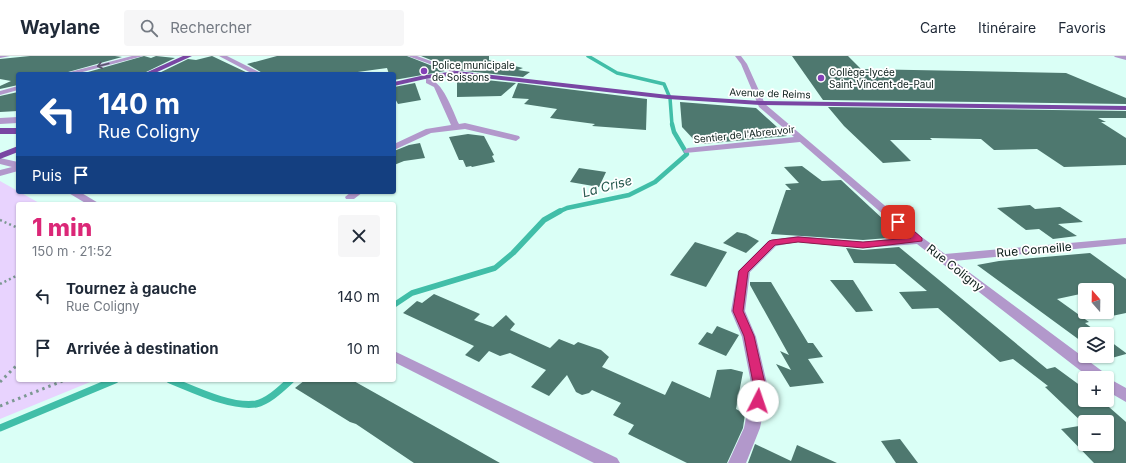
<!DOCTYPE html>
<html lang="fr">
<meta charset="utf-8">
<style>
:root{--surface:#fff;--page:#f6f6f7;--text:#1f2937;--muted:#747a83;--line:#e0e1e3;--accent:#db2777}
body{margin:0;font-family:Inter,sans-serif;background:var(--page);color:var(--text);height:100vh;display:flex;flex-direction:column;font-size:15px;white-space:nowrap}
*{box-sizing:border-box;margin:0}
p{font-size:13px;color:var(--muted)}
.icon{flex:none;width:22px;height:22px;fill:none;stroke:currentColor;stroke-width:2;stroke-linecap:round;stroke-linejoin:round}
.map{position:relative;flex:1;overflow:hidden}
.side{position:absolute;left:16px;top:146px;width:380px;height:180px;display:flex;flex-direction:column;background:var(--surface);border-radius:4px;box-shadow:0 1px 3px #0004}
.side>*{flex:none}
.hud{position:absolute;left:16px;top:16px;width:380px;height:122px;border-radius:4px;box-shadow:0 1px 3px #0004;background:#1a4fa0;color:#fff;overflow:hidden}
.needle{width:26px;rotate:340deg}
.controls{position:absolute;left:1078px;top:227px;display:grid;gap:8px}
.controls a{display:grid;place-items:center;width:36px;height:36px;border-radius:4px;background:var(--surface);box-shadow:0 1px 3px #0004;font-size:20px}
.pin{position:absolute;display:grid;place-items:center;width:34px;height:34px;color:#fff;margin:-17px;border-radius:8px;box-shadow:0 2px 6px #0006}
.me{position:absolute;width:44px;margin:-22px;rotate:4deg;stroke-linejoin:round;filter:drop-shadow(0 0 3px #0008)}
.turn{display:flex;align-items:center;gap:14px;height:84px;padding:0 16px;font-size:18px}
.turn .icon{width:52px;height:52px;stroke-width:2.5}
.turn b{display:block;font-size:28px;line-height:34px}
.then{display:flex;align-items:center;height:38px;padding:0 16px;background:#0003;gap:8px;font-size:15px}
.round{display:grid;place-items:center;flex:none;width:42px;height:42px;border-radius:4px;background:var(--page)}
.overview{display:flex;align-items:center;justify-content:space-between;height:68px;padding:0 16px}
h1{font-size:24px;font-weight:800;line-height:30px;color:var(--accent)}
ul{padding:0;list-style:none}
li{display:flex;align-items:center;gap:12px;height:52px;padding:0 16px}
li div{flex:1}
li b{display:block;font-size:15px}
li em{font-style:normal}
header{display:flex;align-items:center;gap:24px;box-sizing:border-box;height:56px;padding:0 20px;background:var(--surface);border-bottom:1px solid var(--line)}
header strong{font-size:19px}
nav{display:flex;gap:22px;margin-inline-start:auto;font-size:14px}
.search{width:280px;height:36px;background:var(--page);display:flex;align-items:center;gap:10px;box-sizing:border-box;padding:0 14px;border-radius:4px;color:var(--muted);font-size:15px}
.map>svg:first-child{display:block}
</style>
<header>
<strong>Waylane</strong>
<div class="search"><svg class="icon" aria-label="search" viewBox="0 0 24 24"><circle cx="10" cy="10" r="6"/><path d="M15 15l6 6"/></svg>Rechercher</div>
<nav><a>Carte</a><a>Itinéraire</a><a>Favoris</a></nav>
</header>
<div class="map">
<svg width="1126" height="407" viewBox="0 0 1126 407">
<rect width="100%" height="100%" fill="#dafff6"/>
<!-- green -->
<polygon fill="#e8d3fe" points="0,125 41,148 18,148 18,324 95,324 0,363"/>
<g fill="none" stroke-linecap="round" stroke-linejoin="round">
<!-- stream-far3 -->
<polyline stroke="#41bea8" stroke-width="3.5" points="588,0 617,17 664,28 670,42 672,69"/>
<!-- stream-far2 -->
<polyline stroke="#41bea8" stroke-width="4.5" points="558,156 567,152 629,139 655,126 687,98 674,76 672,68"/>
<!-- stream-far1 -->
<polyline stroke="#41bea8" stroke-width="5.5" points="394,249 412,237 495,212 513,197 544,164 560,155"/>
<!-- stream -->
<g stroke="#41bea8" stroke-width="7">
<path d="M170,324C193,333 231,352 256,348C269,345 281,333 291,324"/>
<polyline points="0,372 115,324"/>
</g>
</g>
<!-- building -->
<g fill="#4e786f" fill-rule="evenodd">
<polygon points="30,0 115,0 122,1 61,18 18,18 18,29 0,33 0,30 11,25 0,23 0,3"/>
<polygon points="144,0 151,2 156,0 175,2 142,18 81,18"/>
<polygon points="212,0 250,18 157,18 188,3 196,4"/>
<polygon points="277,0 407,0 445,15 394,24 394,18 389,18 387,12 343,18 264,18 247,8"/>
<polygon points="421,0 489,0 489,4 523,12 518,14 530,16 523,21 456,14"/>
<polygon points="792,0 848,0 861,13 1066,17 1126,42 1126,48 823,44"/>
<polygon points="457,21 516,27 501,40 457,41"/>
<polygon points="415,27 421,44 398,48 394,41 394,31"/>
<polygon points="518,27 647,43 646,74 592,70 595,68 550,62 557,53 524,48 529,43 512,42"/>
<polygon points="18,36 18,55 0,56 0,40"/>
<polygon points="680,46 756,52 787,80 702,88 697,80 697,87 682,71"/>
<polygon points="828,51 1126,55 1126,62 1098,62 1106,66 1101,66 1126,82 1126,109 1064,111 1037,93 994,94 981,83 930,82 932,84 890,84 911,105 883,107 844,70"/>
<polygon points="468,78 484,80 494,99 492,100 495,106 472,111 471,110 466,111 463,104 459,104 449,81"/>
<polygon points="420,87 425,102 404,105 394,109 394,95 409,89"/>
<polygon points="802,110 822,125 841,124 899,178 885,179 888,182 863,184 771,178 786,134 791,134 785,128 799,127 784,111"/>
<polygon points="579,112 606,116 599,131 570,126"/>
<polygon points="1030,149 1035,153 1060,151 1083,166 1058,168 1077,180 1053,183 1039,173 1026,174 997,152"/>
<polygon points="737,176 746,178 759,185 746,197 723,187"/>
<polygon points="695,186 727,196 706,231 670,219"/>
<path d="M899,191L1047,313L1055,311L1085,333V344H1101L1126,366V407H1094L1061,373L1085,369L1045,331L1048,330L1013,303L1000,306L938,252L912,253L899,236L927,235L895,208L854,207L846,192L863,194ZM1085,366H1107V388H1085Z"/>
<polygon points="1090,197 1126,223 1126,257 1107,261 1107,232 1085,234 1085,237 1057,243 1089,266 1085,267 1100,278 1085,278 1085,288 977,209 999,205"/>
<polygon points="830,224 853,224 873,255 856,256"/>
<polygon points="750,226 771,226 808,287 813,287 823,301 808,303 824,327 790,331 776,308 791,314 780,295 789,299 750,229"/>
<polygon points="434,238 480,258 474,264 493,271 506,259 515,268 510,274 550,292 559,283 574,289 578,286 601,294 609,301 602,311 665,339 672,325 710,342 717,314 731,313 743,316 736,353 745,358 743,372 727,407 687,407 628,378 634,369 613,359 621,347 592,334 589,337 582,339 576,336 567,319 549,340 531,331 546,314 510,297 500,300 489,295 479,306 465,299 474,290 403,257 417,245 422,247"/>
<polygon points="717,270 739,279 726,300 698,288 707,276 712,278"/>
<polygon points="1107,283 1126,297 1126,298 1108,303 1101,300 1107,300"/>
<polygon points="305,324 352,324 500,407 414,407 356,368 350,366 295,332"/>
<polygon points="900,383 918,407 896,407 881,385"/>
<polygon points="755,388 791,405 797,389 837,407 748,407"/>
</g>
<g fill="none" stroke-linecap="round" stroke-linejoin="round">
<!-- path-far1 -->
<g stroke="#7c9892" stroke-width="2.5" stroke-dasharray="2 3" stroke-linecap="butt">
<polyline points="0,164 18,172"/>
<polyline points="0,228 18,219"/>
</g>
<!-- path -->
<g stroke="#7c9892" stroke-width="3" stroke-dasharray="2.5 4" stroke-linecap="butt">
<polyline points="0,326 18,308"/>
<polyline points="0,350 65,324"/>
</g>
<!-- minor -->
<g fill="#b298cb" fill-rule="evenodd">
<polygon points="0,0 10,0 0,2"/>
<polygon points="132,0 143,0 75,18 62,18"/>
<polygon points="219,0 227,0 263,18 253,18"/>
<polygon points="408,0 417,0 453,13 458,17 451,19 449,15"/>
<polygon points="735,0 741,0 747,8 765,48 923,182 945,198 1126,182 1126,188 954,205 1106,318 1108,322 1126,332 1126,346 1107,335 1107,322 1090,322 917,188 863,192 798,186 776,190 750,216 745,255 756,281 768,332 760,372 746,407 728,407 744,372 752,332 742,281 731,255 738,215 768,185 772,184 798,180 863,186 909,181 800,86 685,97 683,95 688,92 794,81 759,51 741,8"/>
<polygon points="1114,0 1126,0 1126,4 1115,1"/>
<path d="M426,23C442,21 453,56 459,68L465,67L519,80L520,82L516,85L465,73L431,77L394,94V88L426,73L451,69L434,31L426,27Z"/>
<polygon points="18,30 18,34 0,39 0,35"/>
<polygon points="18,61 18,67 0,68 0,62"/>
<polygon points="0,102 18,106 18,115 0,120 0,114 12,111 0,108"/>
<polygon points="67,136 80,136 100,148 87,148"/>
<polygon points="351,136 363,136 354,143 346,143 345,141"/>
<polygon points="394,295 617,402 620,407 594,407 394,306"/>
</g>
<!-- major -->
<g fill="#7946a3" fill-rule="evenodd">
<polygon points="183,0 192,0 153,18 143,18"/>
<polygon points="457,15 668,39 760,45 1126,50 1126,54 760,49 668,43 457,19 425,23 394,30 394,26 425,19"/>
<rect x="0" y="72" width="18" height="6"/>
<polygon points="18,90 18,96 0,103 0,97"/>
</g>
</g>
<!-- one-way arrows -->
<defs><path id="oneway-shaft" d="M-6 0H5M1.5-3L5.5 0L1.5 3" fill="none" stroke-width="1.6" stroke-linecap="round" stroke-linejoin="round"/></defs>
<use stroke="#565469" href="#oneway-shaft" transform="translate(103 9) rotate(166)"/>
<!-- route -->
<polygon fill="#db2777" stroke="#8e194d" points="895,164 901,164 922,182 922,185 863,192 798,186 775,189 748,216 743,255 754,280 766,332 762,349 753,349 752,345 754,332 744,280 733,255 739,215 769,185 772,184 798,181 863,186 911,182 895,168"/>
<!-- markers -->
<g fill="#8341b6" stroke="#fff" stroke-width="1.5">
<circle cx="424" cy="15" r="4"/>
<circle cx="821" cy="22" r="4"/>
</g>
<g text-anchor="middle" stroke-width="3.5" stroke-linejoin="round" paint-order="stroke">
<!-- far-poi labels -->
<g font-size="10" fill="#0b1d19" stroke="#fff" text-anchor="start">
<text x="432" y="13">Police municipale<tspan x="432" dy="12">de Soissons</tspan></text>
<text x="829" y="20">Collège-lycée<tspan x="829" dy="12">Saint-Vincent-de-Paul</tspan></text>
</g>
<!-- far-street labels -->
<g font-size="10" fill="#0b1d19" stroke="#fff">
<text transform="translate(770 37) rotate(2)" y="4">Avenue de Reims</text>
<text transform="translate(744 78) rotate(-6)" y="4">Sentier de l'Abreuvoir</text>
</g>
<!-- street labels -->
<g font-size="12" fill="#0b1d19" stroke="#fff">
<text transform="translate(1034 194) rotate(-5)" y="4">Rue Corneille</text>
<text transform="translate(955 212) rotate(38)" y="4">Rue Coligny</text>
</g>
<!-- water labels -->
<g font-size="13" font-style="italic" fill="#26594f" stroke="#fff">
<text transform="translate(607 130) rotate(-15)" y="5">La Crise</text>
</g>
</g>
</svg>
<div class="controls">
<a><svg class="needle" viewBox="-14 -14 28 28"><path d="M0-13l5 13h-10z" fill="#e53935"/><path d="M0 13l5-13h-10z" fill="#747a83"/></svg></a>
<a><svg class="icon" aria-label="layers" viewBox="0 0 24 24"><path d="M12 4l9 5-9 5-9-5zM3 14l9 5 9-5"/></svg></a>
<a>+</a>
<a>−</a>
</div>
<div class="pin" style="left:898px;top:166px;background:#d93025"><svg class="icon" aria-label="arrive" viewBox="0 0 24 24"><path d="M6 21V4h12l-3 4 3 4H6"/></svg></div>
<svg class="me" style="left:758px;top:345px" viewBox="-20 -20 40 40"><circle r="19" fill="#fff"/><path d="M0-13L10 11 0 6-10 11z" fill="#db2777"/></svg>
<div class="hud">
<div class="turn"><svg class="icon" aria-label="left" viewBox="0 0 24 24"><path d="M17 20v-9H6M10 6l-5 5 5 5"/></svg><div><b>140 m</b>Rue Coligny</div></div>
<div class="then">Puis<svg class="icon" aria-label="arrive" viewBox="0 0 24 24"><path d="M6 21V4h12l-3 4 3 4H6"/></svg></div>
</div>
<section class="side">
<div class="overview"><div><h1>1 min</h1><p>150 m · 21:52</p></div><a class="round"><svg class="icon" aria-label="close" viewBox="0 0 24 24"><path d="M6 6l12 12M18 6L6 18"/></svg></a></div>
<ul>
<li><svg class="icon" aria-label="left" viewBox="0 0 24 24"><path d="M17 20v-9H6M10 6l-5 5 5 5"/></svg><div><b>Tournez à gauche</b><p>Rue Coligny</p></div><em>140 m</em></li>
<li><svg class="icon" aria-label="arrive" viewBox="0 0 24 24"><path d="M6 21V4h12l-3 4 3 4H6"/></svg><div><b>Arrivée à destination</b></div><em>10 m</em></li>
</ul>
</section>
</div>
